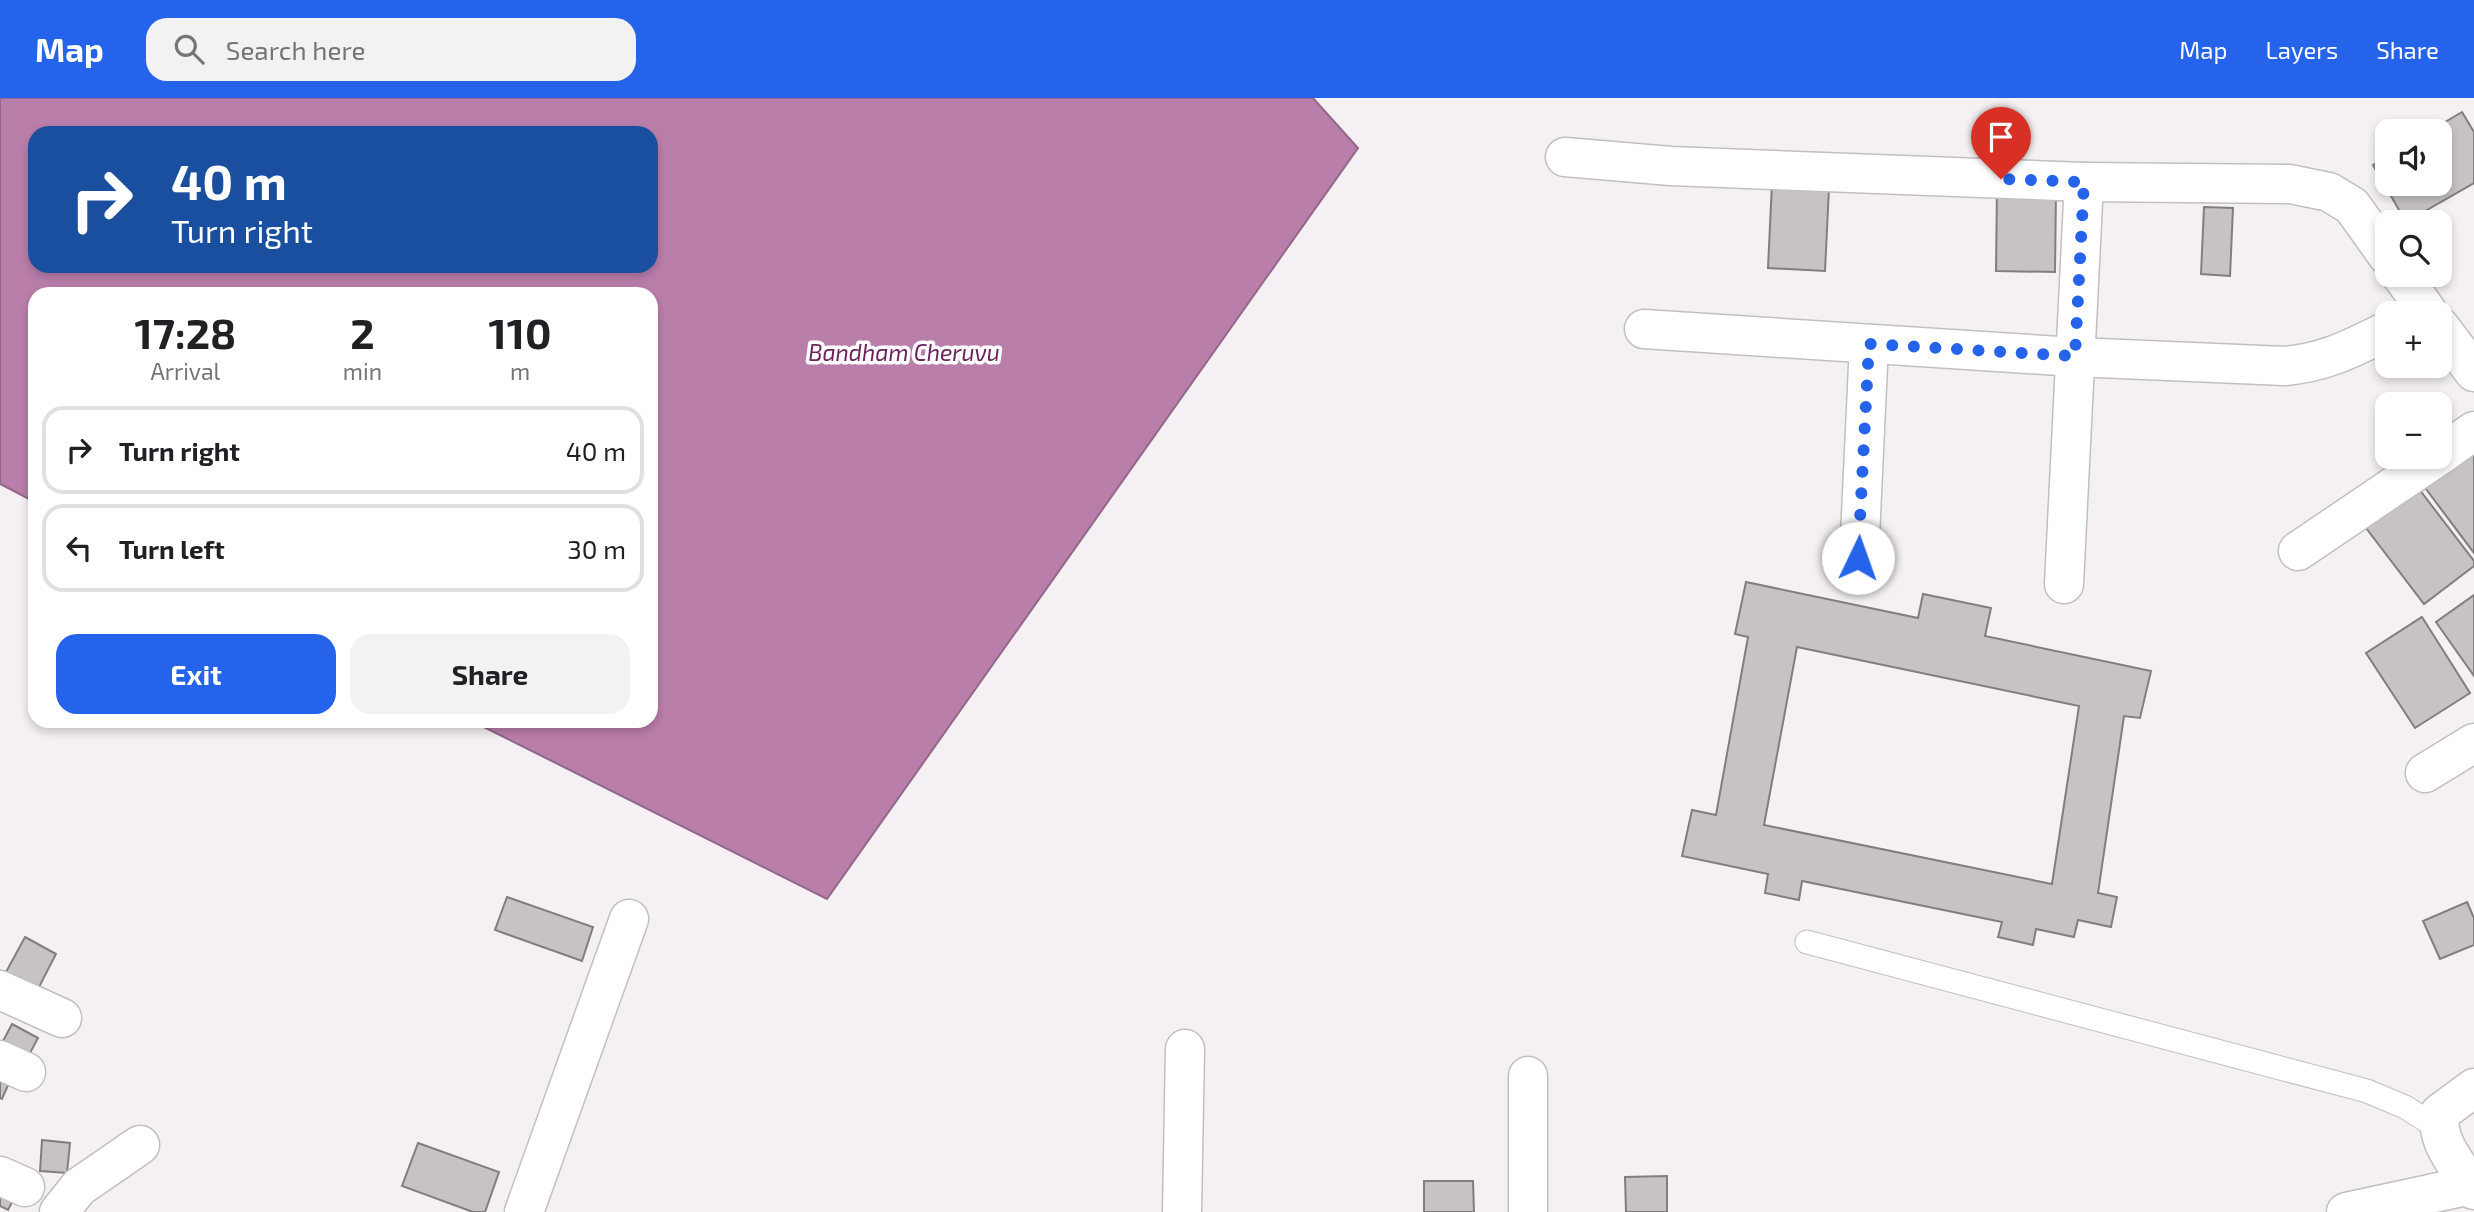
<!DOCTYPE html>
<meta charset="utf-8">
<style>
:root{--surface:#fff;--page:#f2f2f2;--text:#202124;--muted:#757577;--line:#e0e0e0;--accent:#2563eb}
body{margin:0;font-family:"Exo 2",sans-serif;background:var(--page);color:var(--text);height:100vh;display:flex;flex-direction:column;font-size:26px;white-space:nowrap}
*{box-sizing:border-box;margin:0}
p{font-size:23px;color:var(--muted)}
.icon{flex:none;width:38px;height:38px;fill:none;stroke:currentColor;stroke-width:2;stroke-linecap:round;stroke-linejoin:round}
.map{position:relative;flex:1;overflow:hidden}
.drawer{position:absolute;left:28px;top:189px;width:630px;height:441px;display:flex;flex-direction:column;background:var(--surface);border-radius:21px;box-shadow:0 4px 10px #0003}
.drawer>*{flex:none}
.top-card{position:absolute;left:28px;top:28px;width:630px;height:147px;border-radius:21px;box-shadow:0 4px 10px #0003;background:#1a4fa0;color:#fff;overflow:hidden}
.fabs{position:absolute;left:2375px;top:21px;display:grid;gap:14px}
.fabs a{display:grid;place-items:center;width:77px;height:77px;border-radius:14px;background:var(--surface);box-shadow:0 4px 10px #0003;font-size:35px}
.pin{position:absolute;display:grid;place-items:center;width:60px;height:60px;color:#fff;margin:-72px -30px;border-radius:50% 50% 50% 0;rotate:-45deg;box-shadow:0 0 7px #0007}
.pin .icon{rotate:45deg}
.me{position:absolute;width:77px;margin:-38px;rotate:3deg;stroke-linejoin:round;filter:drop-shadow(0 0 5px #0008)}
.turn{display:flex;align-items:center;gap:24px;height:147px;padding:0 28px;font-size:32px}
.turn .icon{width:91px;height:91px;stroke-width:2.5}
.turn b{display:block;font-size:49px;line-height:60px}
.eta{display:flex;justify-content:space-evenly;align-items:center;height:119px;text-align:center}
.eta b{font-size:42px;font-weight:700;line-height:49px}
.primary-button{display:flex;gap:14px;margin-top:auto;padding:14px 28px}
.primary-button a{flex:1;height:80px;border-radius:21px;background:var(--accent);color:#fff;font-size:28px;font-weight:700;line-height:80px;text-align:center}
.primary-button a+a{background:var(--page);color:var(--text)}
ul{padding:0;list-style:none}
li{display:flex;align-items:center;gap:21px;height:88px;margin:0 14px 10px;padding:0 14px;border:4px solid var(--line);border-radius:21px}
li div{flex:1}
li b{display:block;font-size:26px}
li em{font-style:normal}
header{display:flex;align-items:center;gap:42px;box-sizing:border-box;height:98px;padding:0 35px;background:var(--accent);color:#fff}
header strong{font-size:33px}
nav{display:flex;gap:38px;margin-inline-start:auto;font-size:24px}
.search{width:490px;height:63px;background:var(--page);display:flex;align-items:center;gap:18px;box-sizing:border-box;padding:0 24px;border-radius:21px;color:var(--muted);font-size:26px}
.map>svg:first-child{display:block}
</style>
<header>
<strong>Map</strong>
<div class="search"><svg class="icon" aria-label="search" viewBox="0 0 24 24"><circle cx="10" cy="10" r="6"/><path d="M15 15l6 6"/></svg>Search here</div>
<nav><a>Map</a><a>Layers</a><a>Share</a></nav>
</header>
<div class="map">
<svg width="2474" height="1114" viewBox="0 0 2474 1114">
<rect width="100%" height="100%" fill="#f4f0f3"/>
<!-- water -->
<path fill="#ba7eab" stroke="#926787" stroke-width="2" fill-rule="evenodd" d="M0,0H1313L1358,50L827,801L472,623H651V196H35V404L0,386ZM35,35H651V168H35Z"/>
<!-- building -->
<g fill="#c7c3c5" stroke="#817e80" stroke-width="2" fill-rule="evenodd">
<polygon points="2462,14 2474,34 2474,85 2406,124 2373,67 2387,59 2387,86 2440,86 2440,33 2430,33"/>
<polygon points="1772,85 1829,90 1825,173 1768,170"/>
<polygon points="1997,89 2056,91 2055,174 1996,173"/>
<polygon points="2204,109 2233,110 2230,178 2201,176"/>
<polygon points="2474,351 2474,455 2423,387"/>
<polygon points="2416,387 2474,463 2474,468 2424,506 2363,426"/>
<path d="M1746,484L1918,520L1923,496L1991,510L1985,538L2151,573L2140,620L2124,618L2098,795L2117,799L2111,829L2078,822L2074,839L2036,831L2033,847L1998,839L2002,824L1802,783L1799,802L1765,795L1768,776L1682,758L1692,712L1716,717L1748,539L1735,536ZM1797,549L2079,608L2052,786L1764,727Z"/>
<polygon points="2474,497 2474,578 2436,524"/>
<polygon points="2422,519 2470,595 2415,630 2366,555"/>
<polygon points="507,799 593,829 582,863 495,832"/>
<polygon points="2467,804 2474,820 2474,847 2440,861 2423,823"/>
<polygon points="25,839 56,856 38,891 6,874"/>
<polygon points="12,926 38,940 29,957 3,943"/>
<polygon points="0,970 13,976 2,1001 0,1000"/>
<polygon points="42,1042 70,1045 67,1075 40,1073"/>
<polygon points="418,1045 499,1074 485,1114 473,1114 402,1088"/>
<polygon points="1667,1078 1667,1114 1626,1114 1625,1079"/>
<polygon points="0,1082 19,1091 8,1112 0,1108"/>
<polygon points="1424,1083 1473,1083 1474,1114 1424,1114"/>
</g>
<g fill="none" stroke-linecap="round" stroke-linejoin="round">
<!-- service casing -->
<g stroke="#c2bfc1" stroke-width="25">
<polyline id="service" points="1807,844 2367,993 2405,1009 2437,1029"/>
</g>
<!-- minor casing -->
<g stroke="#c2bfc1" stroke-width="41">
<g id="minor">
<polyline points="1565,59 1671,68 2084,84"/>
<polyline points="2401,177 2427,213"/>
<polyline points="2440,229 2474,274"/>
<path d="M1644,231L2075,259L2285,268C2326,264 2350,251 2387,233"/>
<polyline points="2440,357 2474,333"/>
<polyline points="2298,453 2437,359"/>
<polyline points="1859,460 1869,246"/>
<polyline points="2064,486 2084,84 2290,86 2329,94 2352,108 2387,157"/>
<polyline points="2425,675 2474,645"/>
<polyline points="0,892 62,920"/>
<polyline points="0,962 26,974"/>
<polyline points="1528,978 1528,1114"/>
<path d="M2474,990L2440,1015C2435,1044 2459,1069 2474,1092"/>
<polyline points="0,1078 25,1089"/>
<polyline points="59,1114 79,1089 140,1047"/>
<polyline points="524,1114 629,821"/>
<polyline points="1182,1114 1185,951"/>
<polyline points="2346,1114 2471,1087"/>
</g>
</g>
<!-- service -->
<use href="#service" stroke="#fff" stroke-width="23"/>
<!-- minor -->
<use href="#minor" stroke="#fff" stroke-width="38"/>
</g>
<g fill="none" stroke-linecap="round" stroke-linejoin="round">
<!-- route -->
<polyline stroke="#2563eb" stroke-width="12" stroke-dasharray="0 21.6" points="1858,460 1869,246 2075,258 2084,84 2001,81"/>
</g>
<g text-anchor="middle" stroke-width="7" stroke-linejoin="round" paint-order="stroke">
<!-- water labels -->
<g font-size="23" font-style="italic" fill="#6a235c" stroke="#fffeff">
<text x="904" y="263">Bandham Cheruvu</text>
</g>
</g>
</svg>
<div class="fabs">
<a><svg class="icon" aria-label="sound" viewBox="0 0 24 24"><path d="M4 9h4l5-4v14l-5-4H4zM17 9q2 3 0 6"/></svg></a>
<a><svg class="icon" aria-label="search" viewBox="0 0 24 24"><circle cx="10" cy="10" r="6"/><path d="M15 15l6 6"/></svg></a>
<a>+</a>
<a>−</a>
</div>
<div class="pin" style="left:2001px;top:81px;background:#d93025"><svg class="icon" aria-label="arrive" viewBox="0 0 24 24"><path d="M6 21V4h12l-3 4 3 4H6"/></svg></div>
<svg class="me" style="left:1858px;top:460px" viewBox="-20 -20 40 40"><circle r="19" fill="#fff"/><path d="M0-13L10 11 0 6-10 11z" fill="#2563eb"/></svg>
<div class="top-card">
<div class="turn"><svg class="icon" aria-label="right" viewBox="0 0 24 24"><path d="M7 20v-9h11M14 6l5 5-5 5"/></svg><div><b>40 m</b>Turn right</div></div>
</div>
<section class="drawer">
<div class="eta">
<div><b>17:28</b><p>Arrival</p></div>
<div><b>2</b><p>min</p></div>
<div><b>110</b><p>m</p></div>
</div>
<ul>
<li><svg class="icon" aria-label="right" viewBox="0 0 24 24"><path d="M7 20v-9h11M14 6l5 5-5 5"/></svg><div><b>Turn right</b></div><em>40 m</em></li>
<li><svg class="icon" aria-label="left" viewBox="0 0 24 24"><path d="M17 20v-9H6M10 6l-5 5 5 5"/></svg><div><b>Turn left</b></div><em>30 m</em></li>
</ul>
<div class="primary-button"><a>Exit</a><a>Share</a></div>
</section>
</div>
